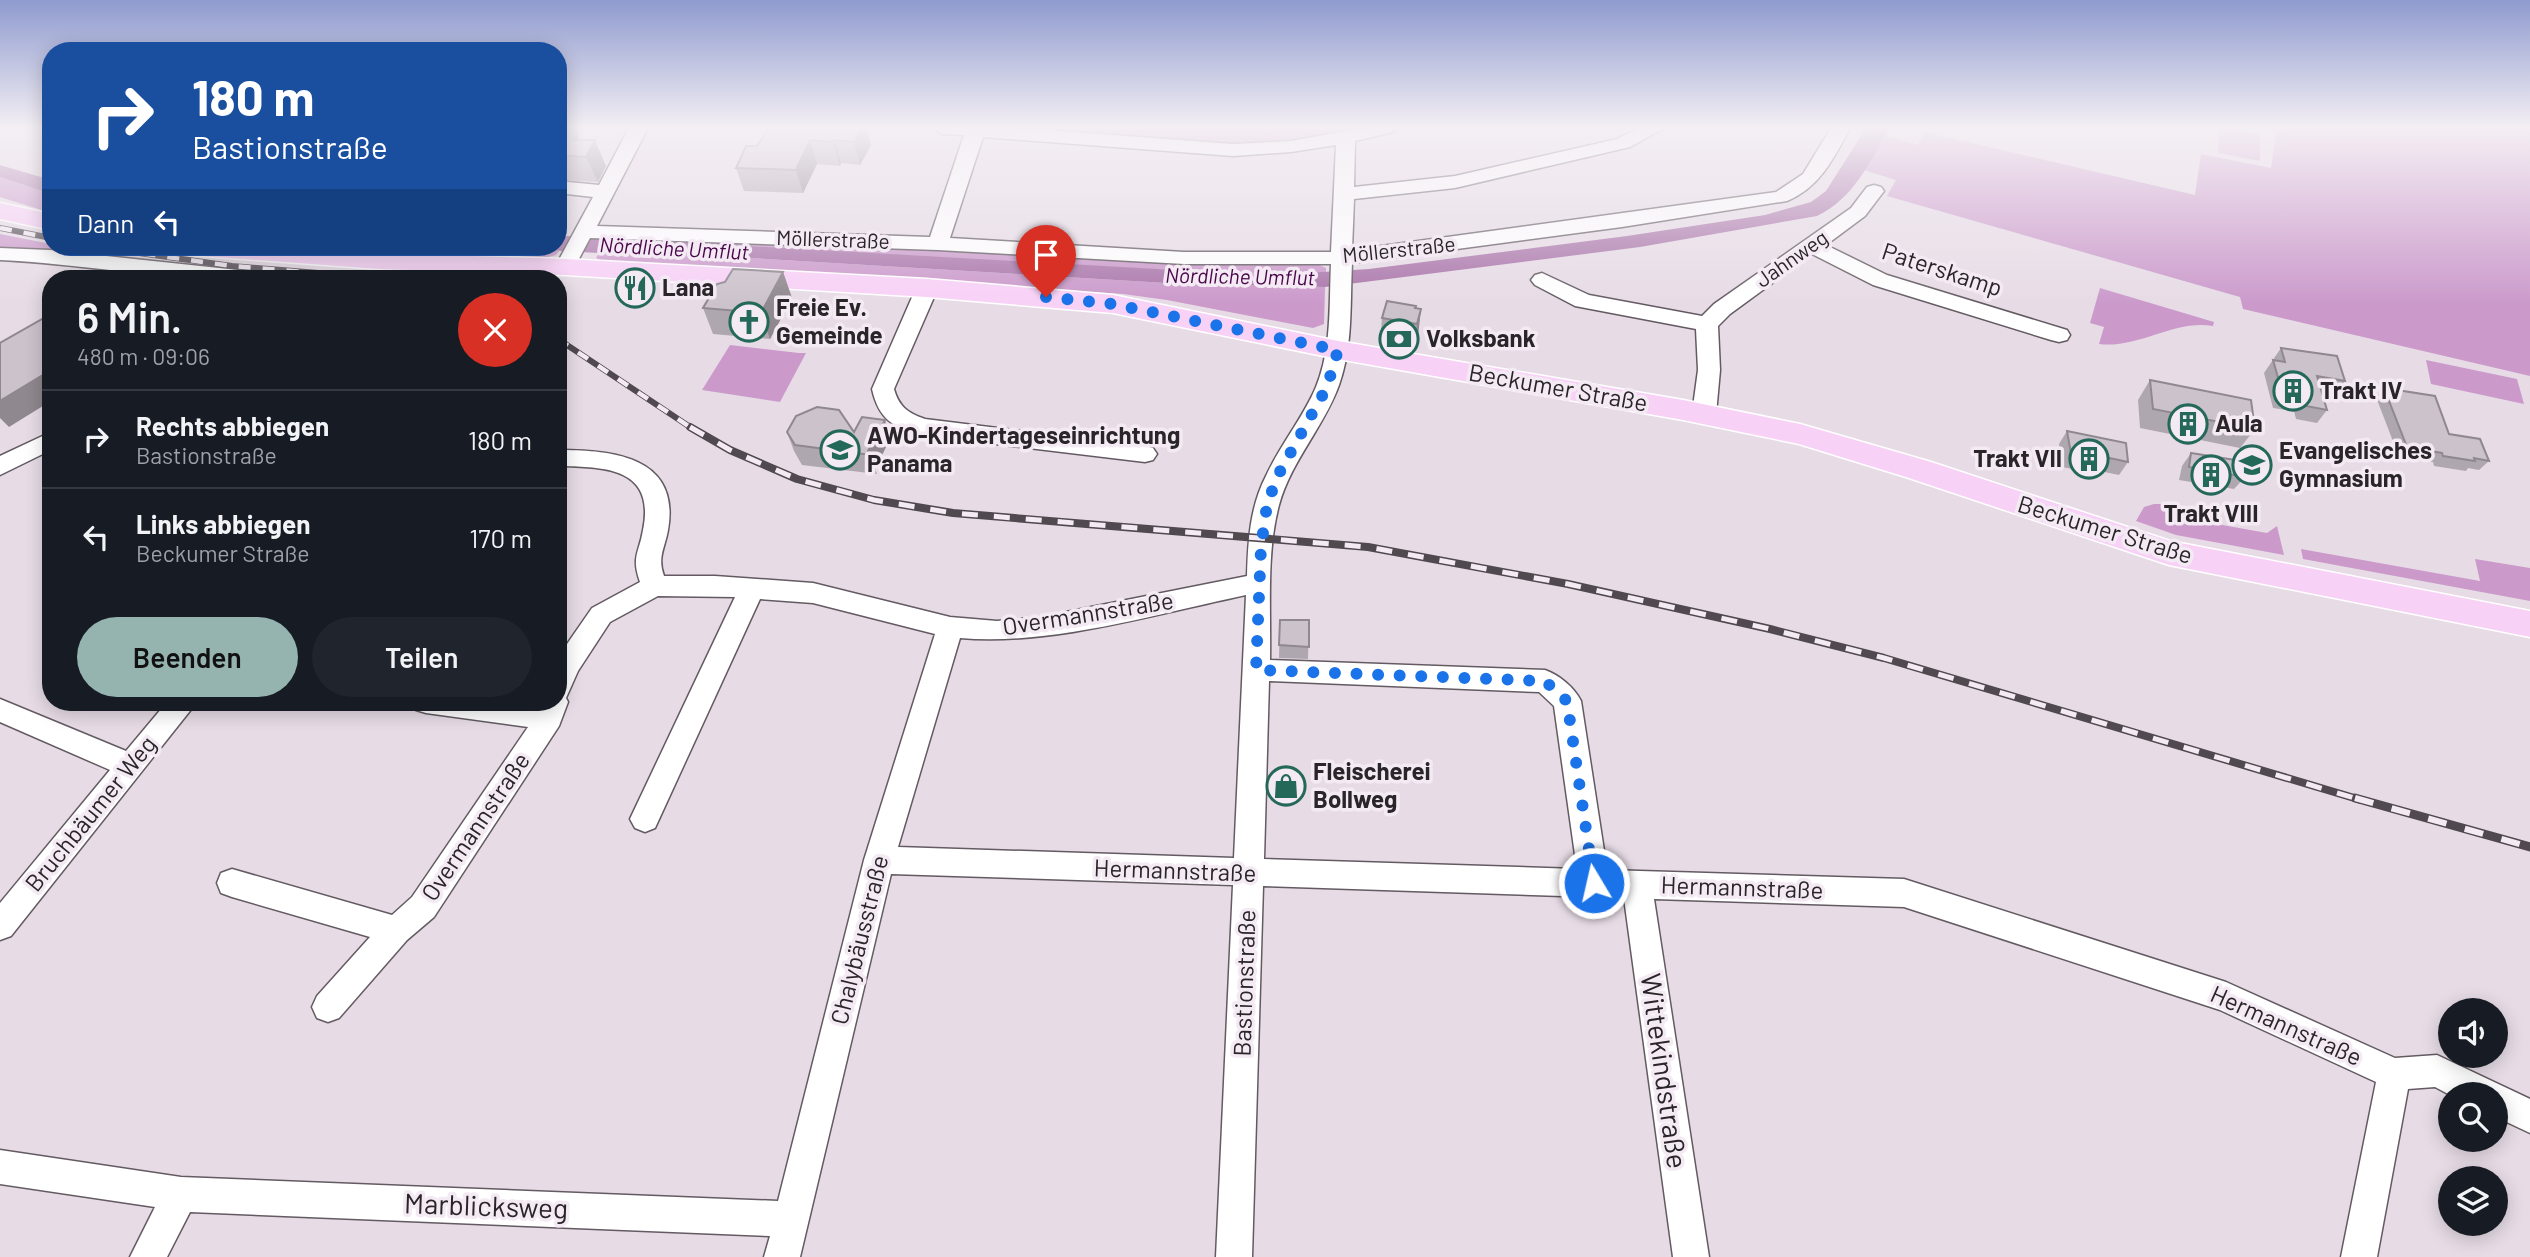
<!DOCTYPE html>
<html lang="de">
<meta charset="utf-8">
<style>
:root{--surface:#171b24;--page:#20242c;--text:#f1f3f6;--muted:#9ea1a6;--line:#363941;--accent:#95b4b0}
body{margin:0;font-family:Barlow,sans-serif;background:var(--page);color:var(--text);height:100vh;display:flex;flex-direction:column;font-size:26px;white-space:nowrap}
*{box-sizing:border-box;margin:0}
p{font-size:23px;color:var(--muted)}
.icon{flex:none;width:38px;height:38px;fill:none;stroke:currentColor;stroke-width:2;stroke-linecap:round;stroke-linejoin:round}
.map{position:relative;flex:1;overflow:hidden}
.panel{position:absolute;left:42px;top:270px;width:525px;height:441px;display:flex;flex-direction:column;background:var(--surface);border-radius:28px;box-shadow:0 4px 18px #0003}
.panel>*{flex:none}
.hud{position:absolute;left:42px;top:42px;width:525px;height:214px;border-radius:28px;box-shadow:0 4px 18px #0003;background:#1a4fa0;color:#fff;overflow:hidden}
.buttons{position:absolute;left:2438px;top:998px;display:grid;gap:14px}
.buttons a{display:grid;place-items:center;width:70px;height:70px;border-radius:50%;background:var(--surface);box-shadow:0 4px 18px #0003;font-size:35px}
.pin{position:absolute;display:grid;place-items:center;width:60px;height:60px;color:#fff;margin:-72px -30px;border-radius:50% 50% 50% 0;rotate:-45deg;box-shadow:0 0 7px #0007}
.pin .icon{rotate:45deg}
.me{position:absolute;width:77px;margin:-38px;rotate:351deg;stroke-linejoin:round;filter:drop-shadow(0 0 5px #0008)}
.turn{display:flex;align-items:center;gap:24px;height:147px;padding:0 35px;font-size:32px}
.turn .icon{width:91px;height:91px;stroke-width:2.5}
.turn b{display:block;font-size:49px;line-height:60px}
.then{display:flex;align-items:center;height:66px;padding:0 35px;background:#0003;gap:14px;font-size:26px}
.round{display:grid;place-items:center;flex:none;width:74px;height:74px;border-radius:37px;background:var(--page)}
.headline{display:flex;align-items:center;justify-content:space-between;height:119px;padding:0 35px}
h1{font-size:42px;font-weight:600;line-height:52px}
.cta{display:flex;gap:14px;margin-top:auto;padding:14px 35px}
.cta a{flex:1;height:80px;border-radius:42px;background:var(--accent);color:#111;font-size:28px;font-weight:600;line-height:80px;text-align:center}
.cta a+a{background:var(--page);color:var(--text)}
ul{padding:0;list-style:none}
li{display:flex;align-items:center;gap:21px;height:98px;padding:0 35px;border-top:2px solid var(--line)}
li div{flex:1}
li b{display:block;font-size:26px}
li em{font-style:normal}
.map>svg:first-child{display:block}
</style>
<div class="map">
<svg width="2530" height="1257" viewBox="0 0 2530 1257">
<rect width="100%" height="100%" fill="#e7dce6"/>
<!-- green -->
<g fill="#cb9acb">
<path d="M1025,128H1352C1246,157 1132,136 1025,128Z"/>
<polygon points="2219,128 2260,134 2260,161 2218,153"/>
<polygon points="2277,128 2530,128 2530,376 2243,309 2240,297 1887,196 1896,180 1864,170 1885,136 1918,145 1924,132 2195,195 2201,154 2271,168"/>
<polygon points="0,177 51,194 51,213 0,197"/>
<polygon points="0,234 51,244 51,247 120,257 0,247"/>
<polygon points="645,239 937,248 1184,263 1317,264 1326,268 1326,273 1246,274 692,245"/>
<polygon points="256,247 492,247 559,251 556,255 544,258 440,257"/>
<polygon points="599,253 685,254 1166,283 1325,287 1324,324 1313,328 1167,300 1123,294 600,260 596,258"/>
<path d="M2100,288L2214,322L2213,326C2175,319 2138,349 2099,344L2104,327L2090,323Z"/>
<polygon points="730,345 799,353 806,353 780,402 702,390"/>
<polygon points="2426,360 2517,379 2524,404 2431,384"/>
<polygon points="2154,504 2162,504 2178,517 2267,533 2277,526 2284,555 2176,535 2136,521 2144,507"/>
<polygon points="2301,549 2480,581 2475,559 2530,568 2530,601 2303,559"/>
</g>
<!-- water -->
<g fill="#aa76aa">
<path d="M1866,128H1889C1870,162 1853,199 1817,216L1640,247L1325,287L1166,283L685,254L599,253L492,247H558V237L568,236L1246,274H1292L1369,269L1627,236L1765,215L1811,202L1826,191Z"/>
<polygon points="0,165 51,180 51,194 0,177"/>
</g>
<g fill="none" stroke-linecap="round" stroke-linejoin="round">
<!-- minor casing -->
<g stroke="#635a62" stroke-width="3">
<g id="minor">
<path d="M629,128H648L597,226L930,237L964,135L942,134L933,128H1020L1233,144L1291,141L1363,128H1395L1393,132L1355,141L1354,187L1455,176L1617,139L1639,128H1664L1630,147L1455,188L1354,199L1352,250L1776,192L1803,174L1831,128H1850C1834,158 1820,187 1787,201L1622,227L1352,263C1350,304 1353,346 1339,385C1324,427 1291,461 1279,505C1266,554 1271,609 1270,660L1545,670C1559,675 1574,687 1581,701L1607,870L1904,879L2226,982L2395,1058L2437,1055L2530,1099V1133L2496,1117V1094L2450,1095L2435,1087L2408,1089L2377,1257H2341L2376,1082L2220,1010L1904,907L1654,899L1709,1257H1673L1624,898L1263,886L1252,1257H1216L1233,885L891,874L800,1257H764L770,1236L190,1212L167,1257H130L155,1207L0,1184V1150L181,1177L778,1201L864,860L935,634L813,603L760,599L655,828L645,832L635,828L630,819L735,597L658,596L610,622L578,671L566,698L568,702L559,726L434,917L407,940L339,1018L328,1022L317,1018L312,1007L317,996L370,937L232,897L221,893L217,883L221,873L232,869L392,915L412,897L528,727L426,713L416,710L412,702H511L539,705L540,702H558V657L592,608L640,582C631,556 639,554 643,530C656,467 604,467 558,466V450C612,450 681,456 668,530C665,548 657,557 664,576H715L813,583L950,617L997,621L1041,617L1247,576C1248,541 1250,507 1266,476C1280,445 1303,418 1316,387C1332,348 1329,305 1331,264H1184L938,250L590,238L572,272H558L555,267L593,197L558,193V181L599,185ZM983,137L1233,156L1291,152L1336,145L1331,252H1184L950,238ZM1246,595L1234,858L898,847L960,638C1051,646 1156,614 1246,595ZM1269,681L1539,692L1554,706L1577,869L1264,859Z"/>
<polygon points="1874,185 1881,187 1884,191 1865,216 1826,245 1887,275 2067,330 2070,335 2067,340 2059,342 2051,340 1873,285 1812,254 1730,314 1718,326 1720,370 1716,414 1712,420 1704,422 1696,420 1692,414 1698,370 1696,329 1575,306 1535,285 1531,280 1535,275 1542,273 1589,295 1702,316 1714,304 1851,208 1867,187"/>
<path d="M0,248L50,250L247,271L254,273L258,278C172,282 86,264 0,260Z"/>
<path d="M927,281L934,283L938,288L894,389C899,407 908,413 925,419L1145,446L1153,448L1157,454L1153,460L1145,462L922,435C893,427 879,420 872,389L916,288L920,283Z"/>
<polygon points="51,432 51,450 0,475 0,456"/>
<polygon points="0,699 126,751 167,702 197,702 11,936 0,940 0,903 110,770 0,722"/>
</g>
</g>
<!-- major casing -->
<g stroke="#fff" stroke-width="3">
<g id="major">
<polygon points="0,203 51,214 51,230 0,219"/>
<polygon points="176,247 296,247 379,253 565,259 927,279 1113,295 1338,341 1683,400 1800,424 1931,462 2170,541 2530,611 2530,637 2169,565 1909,478 1799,444 1683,420 1338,359 1113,313 927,297 565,275 379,269 189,255 180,253"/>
</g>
</g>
<!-- minor -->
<use href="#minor" fill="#fff" fill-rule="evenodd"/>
<!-- major -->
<use href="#major" fill="#f8d1f7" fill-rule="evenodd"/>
<!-- rail-far2 casing -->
<g stroke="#504a50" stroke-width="6">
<g id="rail-far2">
<polyline points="0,228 51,238"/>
<polyline points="96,247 232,266 380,278"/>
<polyline points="558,339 693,429"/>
</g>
</g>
<!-- rail-far1 casing -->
<g stroke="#504a50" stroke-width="8">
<polyline id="rail-far1" points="690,427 730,450 797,479 874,500 953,513 1368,547 1568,584 1770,629 1884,658 2361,800"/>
</g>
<!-- rail casing -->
<g stroke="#504a50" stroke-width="9">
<polyline id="rail" points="2355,798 2530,847"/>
</g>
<!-- rail-far2 -->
<use href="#rail-far2" stroke="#f4eaf4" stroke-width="4.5" stroke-dasharray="12" stroke-linecap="butt"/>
<!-- rail-far1 -->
<use href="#rail-far1" stroke="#f4eaf4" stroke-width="5" stroke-dasharray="16" stroke-linecap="butt"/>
<!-- rail -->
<use href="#rail" stroke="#f4eaf4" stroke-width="6" stroke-dasharray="19" stroke-linecap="butt"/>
</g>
<!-- wall -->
<g fill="#afa7af">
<polygon points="769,128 871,145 860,165 841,163 840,166 817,164 803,193 744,191 736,168 757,146"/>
<polygon points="558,137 580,140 606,166 598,182 558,180"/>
<polygon points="783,272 792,298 770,339 713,334 703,308"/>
<polygon points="1416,308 1421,309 1418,335 1414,349 1380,343 1382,318"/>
<polygon points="2281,348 2345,381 2334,394 2322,392 2327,410 2317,423 2296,419 2294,411 2273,408 2264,373"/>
<polygon points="2150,380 2255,429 2240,448 2140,428 2138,400"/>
<polygon points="2384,388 2449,434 2489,461 2479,470 2468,468 2466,471 2434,466 2433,462 2399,457 2376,397"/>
<polygon points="2067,431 2128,462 2119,475 2085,468 2083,471 2062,467 2059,444"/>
<polygon points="787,432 854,432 890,439 875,469 877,474 802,465 794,451"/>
<polygon points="2191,453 2245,477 2234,489 2179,480 2182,466"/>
<polygon points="1280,620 1309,620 1308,659 1279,658"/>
</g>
<!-- shaded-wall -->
<g fill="#8f888f">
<polygon points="862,128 867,128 871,145 860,165 854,142"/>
<polygon points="577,133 587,156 595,140 606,166 598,182 586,157 573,140"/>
<polygon points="810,140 817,164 803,193 796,170"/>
<polygon points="834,140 841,163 840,166 833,142"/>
<polygon points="560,190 563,196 558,203 558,192"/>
<polygon points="783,272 792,298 770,339 761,313"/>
<polygon points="1421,309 1418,335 1414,349 1417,324"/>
<polygon points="51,370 51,401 9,427 0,418 0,401"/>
<polygon points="885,420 890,439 875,469 871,455 868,451"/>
</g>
<!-- building -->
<g fill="#ccc2cc" stroke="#8f888f" stroke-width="2">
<polygon points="565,128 570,128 577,133 573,140 595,140 586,157 558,155 558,137"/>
<polygon points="769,128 862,128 854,142 834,140 833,142 810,140 796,170 736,168 746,146 757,146"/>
<polygon points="733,269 783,272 761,313 703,308 717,284 725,282"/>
<polygon points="1387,301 1416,306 1415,308 1421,309 1417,324 1382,318"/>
<polygon points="51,314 51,370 0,401 0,343"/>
<polygon points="2281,348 2337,356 2345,381 2317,376 2327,410 2306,406 2304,398 2283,395 2273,360 2285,362"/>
<polygon points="2150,380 2251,400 2255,429 2153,409"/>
<polygon points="2384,388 2435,396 2449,434 2480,439 2489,461 2474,458 2475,461 2443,456 2442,453 2407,447"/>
<polygon points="817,407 839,410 854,432 862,417 885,420 868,451 871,455 795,445 787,432 796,416"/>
<polygon points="2067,431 2126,443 2128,462 2091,454 2091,458 2071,454"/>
<polygon points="2191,453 2241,461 2245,477 2189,467"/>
<polygon points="1280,620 1309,620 1309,647 1279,645"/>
</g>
<!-- sky -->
<linearGradient id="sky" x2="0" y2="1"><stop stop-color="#8f9bcf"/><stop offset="0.42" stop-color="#f4eff4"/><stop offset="1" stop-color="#f4eff4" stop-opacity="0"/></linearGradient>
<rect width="2530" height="304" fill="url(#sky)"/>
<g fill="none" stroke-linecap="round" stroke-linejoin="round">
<!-- route -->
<polyline stroke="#1a73e8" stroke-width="12" stroke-dasharray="0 21.6" points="1046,297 1112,304 1338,350 1327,387 1277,477 1267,505 1261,547 1256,670 1545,681 1567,701 1594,883"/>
</g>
<!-- icons -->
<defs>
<g id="restaurant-ring" transform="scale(2.0125)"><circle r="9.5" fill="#f4eaf4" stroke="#24685a" stroke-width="1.5"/><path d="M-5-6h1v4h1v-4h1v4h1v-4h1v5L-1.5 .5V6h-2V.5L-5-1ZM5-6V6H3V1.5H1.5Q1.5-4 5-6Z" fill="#24685a"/></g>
<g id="church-ring" transform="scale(2.0125)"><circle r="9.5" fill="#f4eaf4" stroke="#24685a" stroke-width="1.5"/><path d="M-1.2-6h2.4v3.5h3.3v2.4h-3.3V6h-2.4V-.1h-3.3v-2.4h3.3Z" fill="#24685a"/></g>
<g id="bank-ring" transform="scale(2.0125)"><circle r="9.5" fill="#f4eaf4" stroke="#24685a" stroke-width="1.5"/><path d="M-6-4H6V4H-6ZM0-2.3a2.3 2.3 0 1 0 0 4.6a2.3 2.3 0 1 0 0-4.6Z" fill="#24685a"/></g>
<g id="building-ring" transform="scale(2.0125)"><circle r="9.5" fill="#f4eaf4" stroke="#24685a" stroke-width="1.5"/><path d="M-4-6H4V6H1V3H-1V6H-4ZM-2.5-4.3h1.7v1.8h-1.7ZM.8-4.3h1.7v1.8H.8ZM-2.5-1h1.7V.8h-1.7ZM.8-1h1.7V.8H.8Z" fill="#24685a"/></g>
<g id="school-ring" transform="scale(2.0125)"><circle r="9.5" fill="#f4eaf4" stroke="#24685a" stroke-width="1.5"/><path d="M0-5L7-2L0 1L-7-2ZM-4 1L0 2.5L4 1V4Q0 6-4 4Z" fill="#24685a"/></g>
<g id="shop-ring" transform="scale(2.0125)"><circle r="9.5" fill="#f4eaf4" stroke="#24685a" stroke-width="1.5"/><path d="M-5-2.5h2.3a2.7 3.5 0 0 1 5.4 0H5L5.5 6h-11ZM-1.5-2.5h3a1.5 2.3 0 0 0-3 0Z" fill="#24685a"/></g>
</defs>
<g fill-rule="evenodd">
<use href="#restaurant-ring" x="635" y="288"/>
<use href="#church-ring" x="749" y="322"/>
<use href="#bank-ring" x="1399" y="339"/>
<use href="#building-ring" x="2293" y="391"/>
<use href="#building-ring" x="2188" y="424"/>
<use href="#school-ring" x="840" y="450"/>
<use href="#building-ring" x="2089" y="459"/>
<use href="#school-ring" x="2252" y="465"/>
<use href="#building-ring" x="2211" y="475"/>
<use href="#shop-ring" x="1286" y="786"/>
</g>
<g text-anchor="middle" stroke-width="7" stroke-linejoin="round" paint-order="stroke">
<!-- far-street labels -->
<g font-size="21" fill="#292529" stroke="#f4eaf4">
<text transform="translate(833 240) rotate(2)" y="7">Möllerstraße</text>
<text transform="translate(1399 250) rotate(-6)" y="7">Möllerstraße</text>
<text transform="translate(1792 259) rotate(-35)" y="7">Jahnweg</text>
</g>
<!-- far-water labels -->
<g font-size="21" font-style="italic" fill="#49064b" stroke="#f4eaf4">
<text transform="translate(674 249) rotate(3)" y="7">Nördliche Umflut</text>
<text transform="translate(1240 277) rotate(1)" y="7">Nördliche Umflut</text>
</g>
<!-- street labels -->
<g font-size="24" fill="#292529" stroke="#f4eaf4">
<text transform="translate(1942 270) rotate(18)" y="8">Paterskamp</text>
<text transform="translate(1558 388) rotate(10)" y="8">Beckumer Straße</text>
<text transform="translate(2105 530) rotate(17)" y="8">Beckumer Straße</text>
<text transform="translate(1088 614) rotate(-9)" y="8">Overmannstraße</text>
<text transform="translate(91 814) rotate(-51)" y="8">Bruchbäumer Weg</text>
<text transform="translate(476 827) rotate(-56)" y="8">Overmannstraße</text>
<text transform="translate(1175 871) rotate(2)" y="8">Hermannstraße</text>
<text transform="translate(1742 888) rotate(2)" y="8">Hermannstraße</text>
<text transform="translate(860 940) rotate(-76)" y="8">Chalybäusstraße</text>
<text transform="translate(1245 983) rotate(-88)" y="8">Bastionstraße</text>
<text transform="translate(2286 1026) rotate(24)" y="8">Hermannstraße</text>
</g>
<!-- poi labels -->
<g font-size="24" font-weight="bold" fill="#292529" stroke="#f4eaf4" text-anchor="start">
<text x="662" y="296">Lana</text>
<text x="776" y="316">Freie Ev.<tspan x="776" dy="28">Gemeinde</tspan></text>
<text x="1426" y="347">Volksbank</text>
<text x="2320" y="399">Trakt IV</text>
<text x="2215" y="432">Aula</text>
<text x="867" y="444">AWO-Kindertageseinrichtung<tspan x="867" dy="28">Panama</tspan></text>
<text x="2279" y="459">Evangelisches<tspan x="2279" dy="28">Gymnasium</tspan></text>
<text x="2062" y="467" text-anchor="end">Trakt VII</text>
<text x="2211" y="522" text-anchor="middle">Trakt VIII</text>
<text x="1313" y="780">Fleischerei<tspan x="1313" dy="28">Bollweg</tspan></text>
</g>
<!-- near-street labels -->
<g font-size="28" fill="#292529" stroke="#f4eaf4">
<text transform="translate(1664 1071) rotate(82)" y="10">Wittekindstraße</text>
<text transform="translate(486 1206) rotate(2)" y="10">Marblicksweg</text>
</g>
</g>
</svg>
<div class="buttons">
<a><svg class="icon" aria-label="sound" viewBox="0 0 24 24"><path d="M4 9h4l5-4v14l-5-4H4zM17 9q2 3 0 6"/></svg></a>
<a><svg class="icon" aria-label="search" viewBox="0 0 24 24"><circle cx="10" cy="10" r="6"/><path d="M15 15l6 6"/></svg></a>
<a><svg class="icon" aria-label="layers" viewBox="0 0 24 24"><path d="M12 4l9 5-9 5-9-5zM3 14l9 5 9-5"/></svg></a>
</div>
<div class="pin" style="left:1046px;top:297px;background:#d93025"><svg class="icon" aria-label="arrive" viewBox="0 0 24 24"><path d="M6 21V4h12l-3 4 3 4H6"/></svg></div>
<svg class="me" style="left:1594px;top:883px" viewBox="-20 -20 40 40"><circle r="17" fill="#1a73e8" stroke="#fff" stroke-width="3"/><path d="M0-11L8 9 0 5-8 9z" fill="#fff"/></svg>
<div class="hud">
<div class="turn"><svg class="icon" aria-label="right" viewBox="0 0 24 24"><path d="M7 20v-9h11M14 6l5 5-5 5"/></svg><div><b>180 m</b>Bastionstraße</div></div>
<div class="then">Dann<svg class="icon" aria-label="left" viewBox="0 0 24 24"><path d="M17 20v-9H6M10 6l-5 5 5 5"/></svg></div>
</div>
<section class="panel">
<div class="headline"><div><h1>6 Min.</h1><p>480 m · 09:06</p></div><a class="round" style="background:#d93025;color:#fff"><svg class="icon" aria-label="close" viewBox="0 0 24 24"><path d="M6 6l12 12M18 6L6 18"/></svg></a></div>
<ul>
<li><svg class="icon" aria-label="right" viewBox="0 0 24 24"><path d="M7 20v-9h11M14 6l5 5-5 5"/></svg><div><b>Rechts abbiegen</b><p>Bastionstraße</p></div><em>180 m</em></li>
<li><svg class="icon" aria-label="left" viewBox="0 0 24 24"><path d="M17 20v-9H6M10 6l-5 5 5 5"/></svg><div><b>Links abbiegen</b><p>Beckumer Straße</p></div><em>170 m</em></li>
</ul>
<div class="cta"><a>Beenden</a><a>Teilen</a></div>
</section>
</div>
